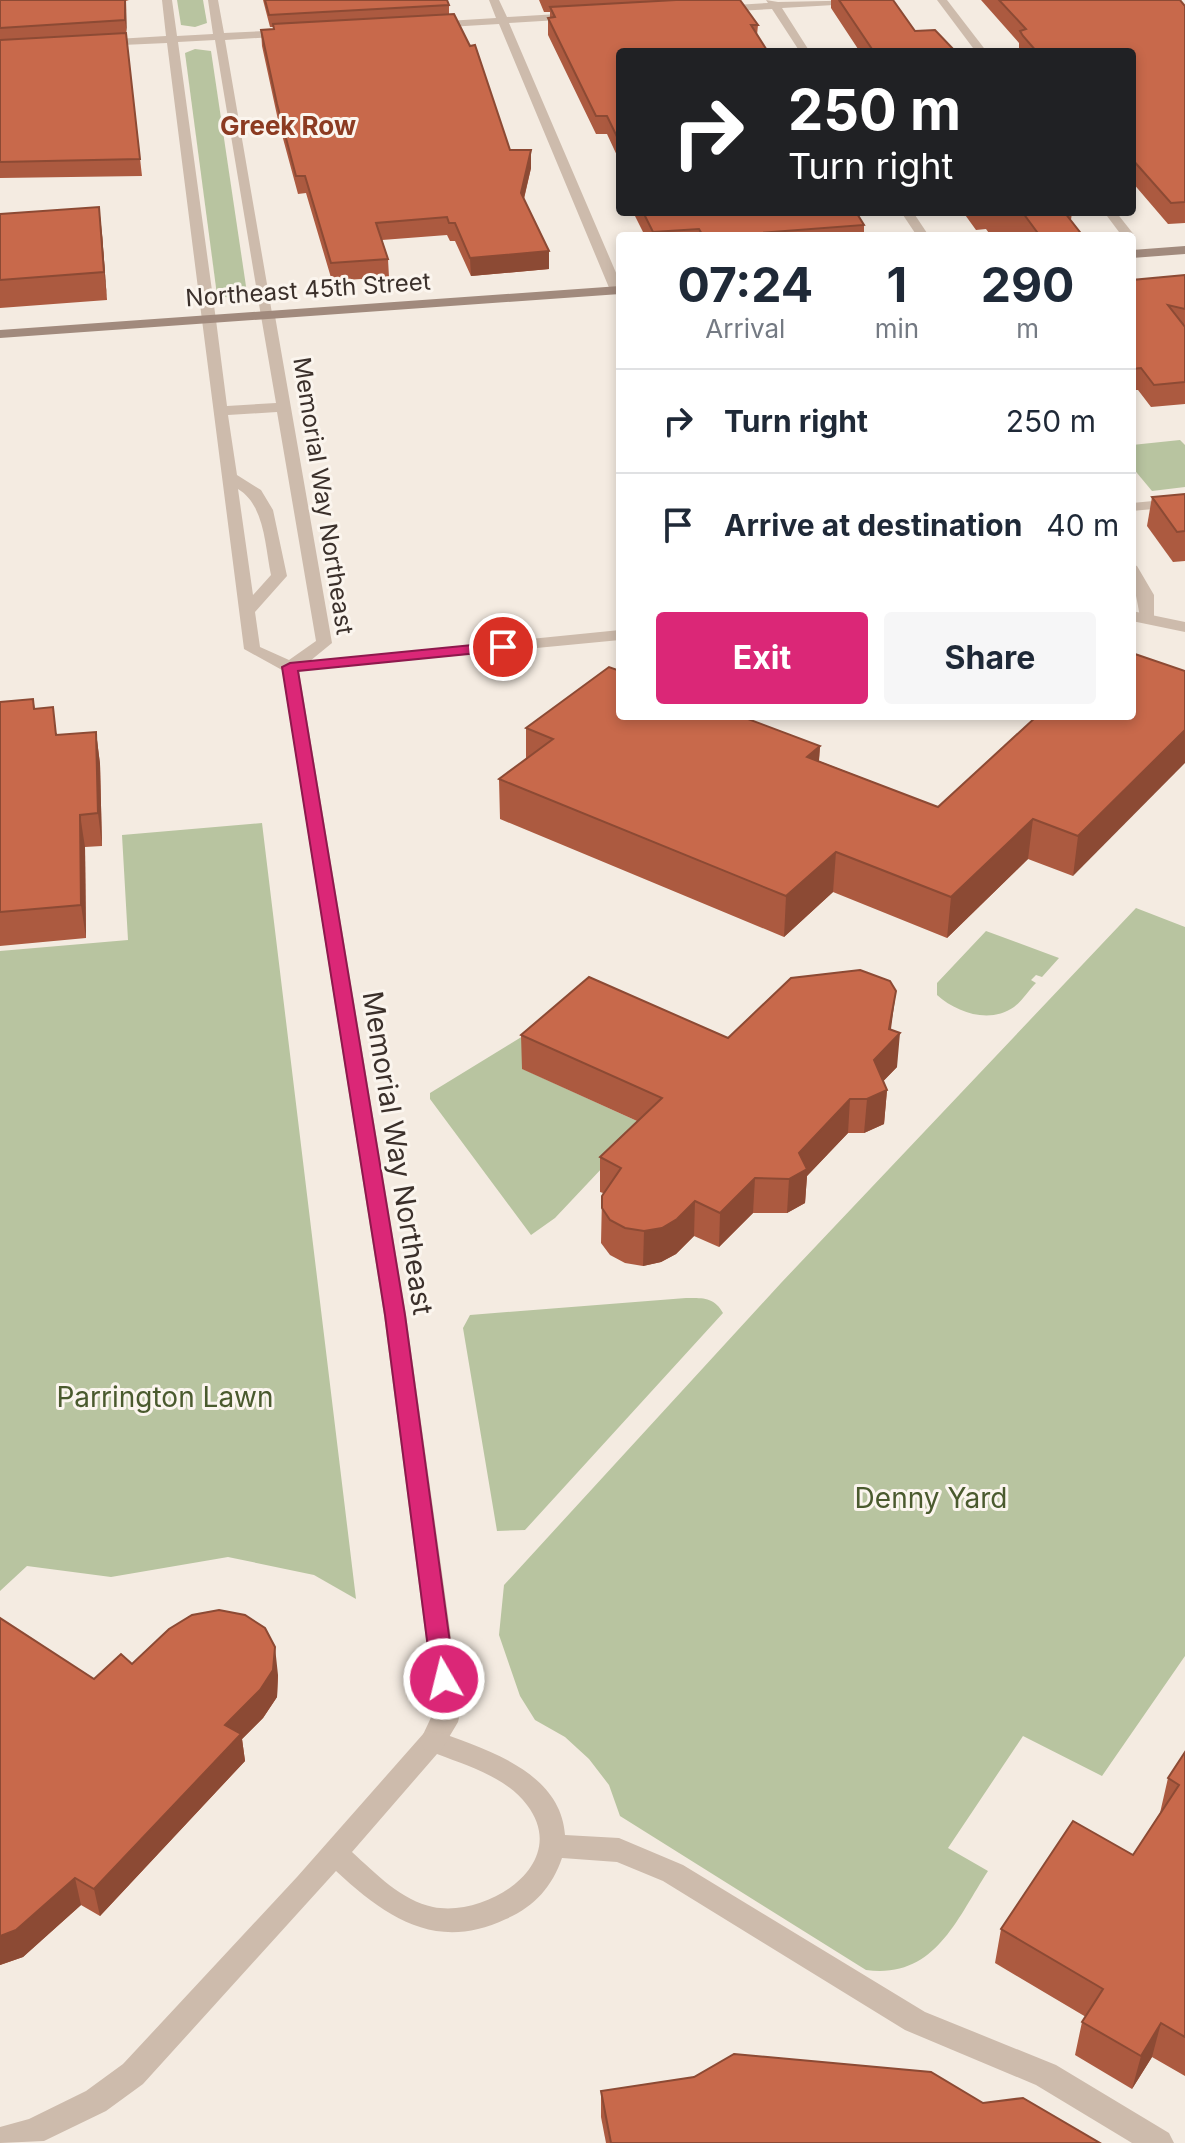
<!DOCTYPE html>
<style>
:root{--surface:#fff;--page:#f6f6f7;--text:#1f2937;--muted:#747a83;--line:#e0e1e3;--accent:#db2777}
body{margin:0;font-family:Inter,sans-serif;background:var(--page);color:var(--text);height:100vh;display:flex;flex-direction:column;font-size:30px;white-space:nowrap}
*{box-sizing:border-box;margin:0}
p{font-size:26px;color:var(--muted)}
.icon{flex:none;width:44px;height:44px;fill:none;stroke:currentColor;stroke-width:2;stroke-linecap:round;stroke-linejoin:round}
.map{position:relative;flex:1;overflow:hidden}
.details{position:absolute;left:616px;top:232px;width:520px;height:488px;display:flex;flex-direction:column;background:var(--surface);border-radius:8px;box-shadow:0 4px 12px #0003}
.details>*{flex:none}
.top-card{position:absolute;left:616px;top:48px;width:520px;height:168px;border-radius:8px;box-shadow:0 4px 12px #0003;background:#202124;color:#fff;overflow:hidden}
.pin{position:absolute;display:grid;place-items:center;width:68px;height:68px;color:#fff;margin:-34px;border:4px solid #fff;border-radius:50%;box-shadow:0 2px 8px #0007}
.me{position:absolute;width:88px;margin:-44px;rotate:352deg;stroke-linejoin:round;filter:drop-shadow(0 0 6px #0008)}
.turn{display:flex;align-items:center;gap:28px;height:168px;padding:0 40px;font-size:36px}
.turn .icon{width:104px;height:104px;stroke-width:2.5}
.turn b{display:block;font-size:56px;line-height:68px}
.eta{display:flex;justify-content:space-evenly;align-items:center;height:136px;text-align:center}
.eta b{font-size:48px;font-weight:700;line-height:56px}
.button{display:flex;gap:16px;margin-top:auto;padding:16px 40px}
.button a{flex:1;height:92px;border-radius:8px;background:var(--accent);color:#fff;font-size:32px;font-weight:700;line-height:92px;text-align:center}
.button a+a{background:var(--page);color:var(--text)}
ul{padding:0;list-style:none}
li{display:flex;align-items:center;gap:24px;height:104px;padding:0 40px;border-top:2px solid var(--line)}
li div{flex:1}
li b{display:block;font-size:30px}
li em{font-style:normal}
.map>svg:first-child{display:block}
</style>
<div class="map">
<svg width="1185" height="2143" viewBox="0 0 1185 2143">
<rect width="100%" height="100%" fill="#f4ebe1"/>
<!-- green -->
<g fill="#b8c4a0">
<polygon points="177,0 203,0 207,23 195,27 181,25"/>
<polygon points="195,49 211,51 247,293 230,298 217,295 185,53"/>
<polygon points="1180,440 1185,445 1185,487 1152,491 1132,467 1132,445"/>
<polygon points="262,823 356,1599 314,1575 228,1557 111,1577 27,1566 0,1591 0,951 128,940 122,835"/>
<path d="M1136,908L1185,927V1656L1102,1776L1023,1736L948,1848L988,1871C956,1920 935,1979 866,1970L620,1816L609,1785L589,1759L565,1737L535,1720L520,1696L499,1635L504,1585L781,1283Z"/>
<path d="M986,931L1059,958L1042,977L1036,975L1031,980L1036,983C1029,990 1022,1001 1014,1007C990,1024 957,1013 937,995V983Z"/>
<polygon points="523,1036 523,1069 661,1132 604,1166 555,1218 531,1235 430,1099 430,1093"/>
<path d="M686,1298C703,1298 714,1297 723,1313L525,1530L497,1531L463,1328L470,1315Z"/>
</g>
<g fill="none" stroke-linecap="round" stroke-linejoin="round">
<!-- pedestrian -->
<g fill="#cdbbac" fill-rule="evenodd">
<polygon points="1185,498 1185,506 1132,511 1132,503"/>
<path d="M1132,564L1137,566L1154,595V622L1148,624L1140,619C1138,600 1132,584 1132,564Z"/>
</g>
<!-- minor -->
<g fill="#cdbbac" fill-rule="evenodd">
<polygon points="162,0 172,0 177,36 213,34 208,0 218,0 224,33 288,30 293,33 288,36 225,40 273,319 261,316 215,40 178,42 216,320 209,324 202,320 167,43 100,46 95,43 100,40 166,36"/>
<polygon points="489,0 499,0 507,17 575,13 580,16 575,19 509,23 620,282 620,293 610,290 499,24 431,28 426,25 431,22 496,18"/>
<polygon points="766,0 778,2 874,0 869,3 782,8 810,52 800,52 772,9 719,12 714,9 719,6 768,3"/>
<polygon points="901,212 913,212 929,236 917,236"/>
<path d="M433,1730C483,1748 561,1771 565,1835L619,1838L683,1865L925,2012L1056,2065L1169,2133L1174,2143H1132L1036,2085L905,2030L663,1881L617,1862L562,1858C552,1887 534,1907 506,1919C436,1952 387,1918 336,1871L143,2084L106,2111L44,2141L0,2143V2127L29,2119L86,2091L123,2064L297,1877L424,1733ZM437,1754C468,1766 506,1777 527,1805C572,1864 487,1918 433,1907C402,1901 375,1873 352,1852Z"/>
</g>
<!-- tertiary -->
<g fill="#cdbbac" fill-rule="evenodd">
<polygon points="937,0 947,0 987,52 976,52"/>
<polygon points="1104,212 1116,212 1135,236 1133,239 1122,236"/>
<path d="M268,312L275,316L332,643L310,661L620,630V640L299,671L406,1315L461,1709L458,1722L442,1749L433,1752L424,1749L420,1741L435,1709L384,1315L282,670L244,649L202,320L209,316L216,320L227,406L276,403L261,316ZM277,412L316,641L289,660L260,647L255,612L287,576L273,510L261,490L237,475L228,415ZM238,489C265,505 265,547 271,575L253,595Z"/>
<polygon points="1132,611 1185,622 1185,632 1132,621"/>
</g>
<!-- secondary -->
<g fill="#a18a7d" fill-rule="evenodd">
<polygon points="1185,246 1185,254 1132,258 1132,250"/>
<polygon points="620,286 620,294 0,338 0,330"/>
</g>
</g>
<!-- wall -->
<g fill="#ac5a40">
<polygon points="0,0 129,0 126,1 126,35 142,176 0,178"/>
<polygon points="263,0 447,0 449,5 449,14 510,150 531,150 531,168 524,199 549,269 471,276 455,241 450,241 447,235 382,240 388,259 389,277 332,281 306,193 298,194 278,120 262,46 261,30 273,29 273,27 270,27"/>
<polygon points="539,0 740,0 758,25 757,35 620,52 620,162 607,134 596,134 548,35 548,18 550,18 550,12 544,12"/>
<polygon points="831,0 893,0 915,31 956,52 860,52 831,8"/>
<polygon points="981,0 1180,0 1185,6 1185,223 1168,224 1132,182 1132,52 1020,52 1019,49 1019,43"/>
<polygon points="633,212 856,212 864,225 864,236 645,236"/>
<polygon points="963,212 1072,212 1071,220 1083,236 1022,236 1020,234 991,236 986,229 976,230"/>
<polygon points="0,214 102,234 107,300 0,308"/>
<polygon points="1185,275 1185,404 1151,407 1138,390 1132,390 1132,280"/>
<polygon points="1185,494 1185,561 1173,562 1147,526 1152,497"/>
<polygon points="33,699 35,709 58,735 96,732 100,764 102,846 85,847 86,938 0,946 0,702"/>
<polygon points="1132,716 1073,876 1028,859 947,938 833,892 784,937 500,819 499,779 526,759 526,728 820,746 819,761 938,807"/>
<polygon points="892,1030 897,1067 883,1081 887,1090 884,1124 864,1133 848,1133 807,1176 805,1203 787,1213 753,1213 719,1247 694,1236 676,1254 661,1262 643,1266 625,1263 610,1255 601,1243 602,1196 603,1193 600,1192 600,1157 637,1121 522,1069 521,1035 728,1038"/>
<polygon points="0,1618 94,1679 132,1664 278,1675 277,1697 263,1718 242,1739 245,1761 100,1916 81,1905 23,1957 0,1965"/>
<polygon points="1185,1752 1185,2076 1152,2057 1132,2089 1075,2055 1082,2022 1086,2017 995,1963 1001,1929 1133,1855 1160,1813 1168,1778"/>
<polygon points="601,2091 983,2103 1100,2143 606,2143 601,2117"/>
</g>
<!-- shaded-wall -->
<g fill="#8c4a34">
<polygon points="125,0 126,0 127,35 125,20"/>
<polygon points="531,150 531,168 521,210 521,193"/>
<polygon points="99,207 102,234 107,300 104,272"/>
<polygon points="549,251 549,269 471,276 470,258"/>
<polygon points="1185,730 1185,763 1073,876 1078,836"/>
<polygon points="96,732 100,764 102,846 98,813"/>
<polygon points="820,746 817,785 807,757"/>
<polygon points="80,815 85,847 86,938 81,905"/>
<polygon points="1033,819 1028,859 947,938 951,897"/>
<polygon points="836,852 833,892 784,937 786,896"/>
<polygon points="896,991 889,1044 900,1033 897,1067 871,1094 874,1060 889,1029"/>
<polygon points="887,1090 884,1124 864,1133 867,1099"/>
<polygon points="850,1099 848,1133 807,1176 805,1203 787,1213 789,1179 799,1153"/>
<polygon points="755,1178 753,1213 719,1247 720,1213"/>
<polygon points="695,1201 694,1236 676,1254 661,1262 643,1266 644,1231"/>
<polygon points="275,1647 278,1675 277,1697 263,1718 242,1739 245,1761 100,1916 94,1889 225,1725"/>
<polygon points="75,1878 81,1905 23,1957 0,1965 0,1936"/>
<polygon points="1161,2023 1152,2057 1132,2089 1141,2056"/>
</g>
<!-- building -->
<g fill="#c8694b" stroke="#8c4a34" stroke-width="2">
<polygon points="0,0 125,0 125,20 0,28"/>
<polygon points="265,0 447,0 449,5 269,15"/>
<polygon points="676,0 740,0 758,25 751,25 768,52 620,52 620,143 607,116 596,116 548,18 555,17 550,7"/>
<polygon points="839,0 893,0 915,31 935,30 956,52 874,52"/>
<polygon points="999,0 1180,0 1185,6 1185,202 1171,203 1132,159 1132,52 1037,52 1023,36 1020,31 1026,29"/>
<polygon points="454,14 470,46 475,45 510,150 531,150 521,193 549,251 470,258 455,223 449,223 447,217 376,223 388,259 331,263 305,176 296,176 277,104 261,30 274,29 273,24"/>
<polygon points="126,33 140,159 0,162 0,40"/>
<polygon points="99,207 104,272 0,280 0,214"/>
<polygon points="643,212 856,212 864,225 721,236 703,236 699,229 653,232"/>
<polygon points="991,212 1072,212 1065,213 1083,236 1040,236 1023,213 993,215"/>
<polygon points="1185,275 1185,309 1168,305 1185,327 1185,382 1154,385 1141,368 1132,369 1132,280"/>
<polygon points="1185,494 1185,531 1177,532 1152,497"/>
<polygon points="1132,653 1185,671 1185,730 1078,836 1033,819 951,897 836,852 786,896 499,779 553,739 526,728 609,667 620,671 620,716 740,716 820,746 807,757 938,807 1037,716 1132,716"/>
<polygon points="33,699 34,709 53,707 56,735 96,732 98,813 80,815 81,905 0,912 0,702"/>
<polygon points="860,970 890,981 896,991 889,1029 900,1033 874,1060 887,1090 867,1099 850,1099 799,1153 807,1169 789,1179 755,1178 720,1213 695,1201 677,1219 662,1228 644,1231 625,1228 610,1220 602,1208 602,1196 621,1168 600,1157 662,1098 521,1035 589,977 728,1038 791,978"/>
<polygon points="219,1610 245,1615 265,1628 275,1647 273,1670 260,1690 225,1725 241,1734 94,1889 75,1878 16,1930 0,1936 0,1618 94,1679 121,1654 132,1664 169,1629 192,1615"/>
<polygon points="1185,1752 1185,2037 1161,2023 1141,2056 1082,2022 1103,1989 1001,1929 1073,1821 1133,1855 1179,1785 1168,1778"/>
<polygon points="734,2054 931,2072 983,2103 1023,2098 1100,2143 611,2143 601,2091 694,2077"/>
</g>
<!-- route -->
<polygon fill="#db2777" stroke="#8e194d" stroke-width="2" points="503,642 508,644 508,650 298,671 405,1315 455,1679 452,1686 435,1686 432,1679 385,1315 282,667 290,663"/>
<g text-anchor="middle" stroke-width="6" stroke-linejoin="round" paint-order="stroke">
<!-- far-street labels -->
<g font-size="24" fill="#3b302b" stroke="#fbf5ee">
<text transform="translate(308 290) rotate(-4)" y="8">Northeast 45th Street</text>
<text transform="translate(323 496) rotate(81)" y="8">Memorial Way Northeast</text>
</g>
<!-- far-neighbourhood labels -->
<g font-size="26" font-weight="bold" fill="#8c3b22" stroke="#fbf5ee">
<text x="288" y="135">Greek Row</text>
</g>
<!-- street labels -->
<g font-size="28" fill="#3b302b" stroke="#fbf5ee">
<text transform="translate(398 1153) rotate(81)" y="10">Memorial Way Northeast</text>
</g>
<!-- park labels -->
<g font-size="28" fill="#4a5a2e" stroke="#fbf5ee">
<text x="165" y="1407">Parrington Lawn</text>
<text x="931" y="1508">Denny Yard</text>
</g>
</g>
</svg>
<div class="pin" style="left:503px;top:647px;background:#d93025"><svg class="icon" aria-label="arrive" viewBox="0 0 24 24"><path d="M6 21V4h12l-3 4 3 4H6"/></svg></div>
<svg class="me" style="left:444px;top:1679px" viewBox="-20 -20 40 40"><circle r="17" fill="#db2777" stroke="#fff" stroke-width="3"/><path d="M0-11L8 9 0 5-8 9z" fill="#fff"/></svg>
<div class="top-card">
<div class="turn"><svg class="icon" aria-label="right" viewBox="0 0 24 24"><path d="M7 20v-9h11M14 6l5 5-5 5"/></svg><div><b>250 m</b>Turn right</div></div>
</div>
<section class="details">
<div class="eta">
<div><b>07:24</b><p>Arrival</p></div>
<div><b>1</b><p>min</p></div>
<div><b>290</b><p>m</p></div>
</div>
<ul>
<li><svg class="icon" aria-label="right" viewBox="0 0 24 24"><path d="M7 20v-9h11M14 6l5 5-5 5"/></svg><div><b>Turn right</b></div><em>250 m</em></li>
<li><svg class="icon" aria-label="arrive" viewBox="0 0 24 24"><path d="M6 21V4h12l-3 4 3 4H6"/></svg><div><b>Arrive at destination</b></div><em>40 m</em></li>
</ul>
<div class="button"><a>Exit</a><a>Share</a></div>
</section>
</div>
